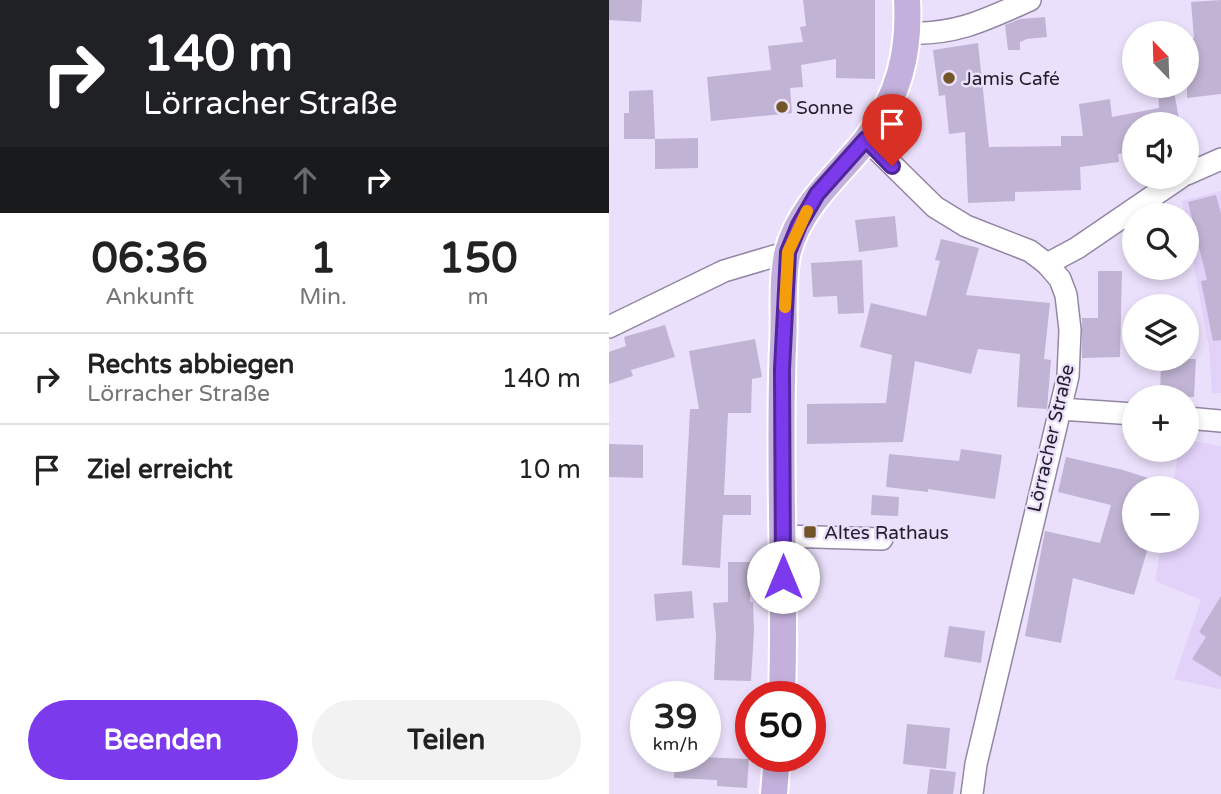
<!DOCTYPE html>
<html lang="de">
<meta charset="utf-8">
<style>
:root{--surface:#fff;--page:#f2f2f2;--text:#222;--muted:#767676;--line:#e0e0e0;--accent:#7c3aed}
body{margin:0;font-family:"Varela Round",sans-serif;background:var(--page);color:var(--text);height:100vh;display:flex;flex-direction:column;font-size:26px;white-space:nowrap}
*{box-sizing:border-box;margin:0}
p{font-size:23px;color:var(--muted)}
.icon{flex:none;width:38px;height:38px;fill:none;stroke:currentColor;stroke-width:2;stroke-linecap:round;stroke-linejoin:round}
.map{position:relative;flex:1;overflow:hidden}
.sheet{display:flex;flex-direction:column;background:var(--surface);width:609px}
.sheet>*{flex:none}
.top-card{background:#202124;color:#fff;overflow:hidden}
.needle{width:46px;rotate:337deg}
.controls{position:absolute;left:513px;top:21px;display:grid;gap:14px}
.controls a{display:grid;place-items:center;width:77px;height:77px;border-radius:50%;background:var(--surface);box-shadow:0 4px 10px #0003;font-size:35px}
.speed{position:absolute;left:21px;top:681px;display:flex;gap:14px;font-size:35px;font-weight:700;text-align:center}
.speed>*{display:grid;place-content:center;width:91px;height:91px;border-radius:50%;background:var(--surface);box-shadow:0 4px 10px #0003;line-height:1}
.speed small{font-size:18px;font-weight:400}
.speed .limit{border:10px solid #d22;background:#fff;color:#111}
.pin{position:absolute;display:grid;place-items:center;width:60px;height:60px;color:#fff;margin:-72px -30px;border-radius:50% 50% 50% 0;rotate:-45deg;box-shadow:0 0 7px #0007}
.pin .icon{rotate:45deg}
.me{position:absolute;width:77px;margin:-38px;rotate:0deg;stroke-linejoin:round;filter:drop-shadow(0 0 5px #0008)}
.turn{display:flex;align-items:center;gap:24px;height:147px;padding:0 28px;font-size:32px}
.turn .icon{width:91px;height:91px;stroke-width:2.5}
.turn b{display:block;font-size:49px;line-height:60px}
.lanes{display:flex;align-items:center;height:66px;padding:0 28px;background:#0003;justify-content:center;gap:35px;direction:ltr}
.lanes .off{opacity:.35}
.eta{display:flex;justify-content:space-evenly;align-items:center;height:119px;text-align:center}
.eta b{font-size:42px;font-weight:700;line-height:49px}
.primary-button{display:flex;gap:14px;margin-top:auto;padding:14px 28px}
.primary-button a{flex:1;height:80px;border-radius:42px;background:var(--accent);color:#fff;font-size:28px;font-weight:700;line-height:80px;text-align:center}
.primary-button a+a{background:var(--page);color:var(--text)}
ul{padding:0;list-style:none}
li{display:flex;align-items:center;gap:21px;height:91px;padding:0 28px;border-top:2px solid var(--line)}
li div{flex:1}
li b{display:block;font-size:26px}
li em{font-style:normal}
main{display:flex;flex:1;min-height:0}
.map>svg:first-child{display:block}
</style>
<main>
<section class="sheet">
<div class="top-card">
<div class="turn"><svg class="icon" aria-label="right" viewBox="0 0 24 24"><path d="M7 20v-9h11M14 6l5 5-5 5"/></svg><div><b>140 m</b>Lörracher Straße</div></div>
<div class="lanes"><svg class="icon off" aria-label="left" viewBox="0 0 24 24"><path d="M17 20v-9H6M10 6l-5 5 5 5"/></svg><svg class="icon off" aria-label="ahead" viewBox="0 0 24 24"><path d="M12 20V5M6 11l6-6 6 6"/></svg><svg class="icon" aria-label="right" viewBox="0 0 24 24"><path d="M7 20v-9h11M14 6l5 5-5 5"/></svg></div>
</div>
<div class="eta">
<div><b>06:36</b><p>Ankunft</p></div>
<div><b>1</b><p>Min.</p></div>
<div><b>150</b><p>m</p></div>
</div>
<ul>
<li><svg class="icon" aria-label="right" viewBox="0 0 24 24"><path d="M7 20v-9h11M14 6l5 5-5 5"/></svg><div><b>Rechts abbiegen</b><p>Lörracher Straße</p></div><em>140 m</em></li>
<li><svg class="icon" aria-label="arrive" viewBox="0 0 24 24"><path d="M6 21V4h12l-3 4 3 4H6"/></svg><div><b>Ziel erreicht</b></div><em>10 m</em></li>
</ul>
<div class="primary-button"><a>Beenden</a><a>Teilen</a></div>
</section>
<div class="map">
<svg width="612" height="794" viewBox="0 0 612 794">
<rect width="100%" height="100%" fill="#ebe0fb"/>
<!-- built -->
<g fill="#e2d1f9">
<polygon points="612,191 612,393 603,393 600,348 573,201"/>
<polygon points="578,440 612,446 612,689 565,679 592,600 546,581 553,541 578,541 578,488 563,488 570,450 578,450"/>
</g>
<!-- building -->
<g fill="#c1b3d3">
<polygon points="0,0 33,0 32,22 0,20"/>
<polygon points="194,0 266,0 266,79 227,78 227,59 192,65 194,87 181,88 183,113 102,121 98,77 162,70 159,46 194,42 191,27 197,26"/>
<polygon points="612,0 612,94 578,98 578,39 585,38 582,2"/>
<polygon points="436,17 438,37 418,39 411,42 411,50 399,50 396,25 411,19"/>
<polygon points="369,43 380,147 452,146 452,136 474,136 470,104 501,99 503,117 550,108 549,86 564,86 571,124 525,124 525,151 509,154 510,162 471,167 472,190 406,192 406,201 359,203 356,132 340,134 336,95 330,96 324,50"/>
<polygon points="44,90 46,139 15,139 15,113 20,113 20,91"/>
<polygon points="89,138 89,168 46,169 46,139"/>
<polygon points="607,195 612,214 612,340 604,341 592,281 598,280 579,202"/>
<polygon points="286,216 289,247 250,252 246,220"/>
<polygon points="332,239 370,248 357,295 441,303 435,359 442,360 438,409 408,407 411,354 369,349 362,374 306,361 294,442 198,444 198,404 277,403 283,355 251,347 262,303 317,316 331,261 326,260"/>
<polygon points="253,260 255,313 229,314 228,296 204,297 202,263"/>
<polygon points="489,271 513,271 511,357 473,358 473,318 489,318"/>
<polygon points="56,325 66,357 22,370 24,376 0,384 0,352 17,346 15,337"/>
<polygon points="146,339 153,377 143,379 142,413 119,413 115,495 142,495 142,515 114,515 111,568 73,565 81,409 90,409 80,351"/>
<polygon points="552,359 587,359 585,397 551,397"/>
<polygon points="0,444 34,445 34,478 0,477"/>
<polygon points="352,449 393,455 386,499 319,489 319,492 277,487 280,454 350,461"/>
<polygon points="457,457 514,470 561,485 560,488 525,488 525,541 541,541 525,595 464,578 452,643 416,636 436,531 491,543 502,505 449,492"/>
<polygon points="263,495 290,497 289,516 262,515"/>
<polygon points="119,562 142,562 141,602 144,602 145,631 142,681 105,680 107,635 104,603 119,602"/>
<polygon points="83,591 85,618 47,621 45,594"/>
<polygon points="612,596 612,677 583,659 597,637 590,632"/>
<polygon points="340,626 376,631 372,663 335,657"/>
<polygon points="298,724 341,728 337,769 294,764"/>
<polygon points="67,756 140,759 138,788 108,786 108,780 65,778"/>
<polygon points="321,769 347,772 344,794 318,794"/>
</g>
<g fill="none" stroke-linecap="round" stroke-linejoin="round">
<!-- minor casing -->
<g stroke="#9386a5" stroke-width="24">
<g id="minor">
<path d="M300,33C348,35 378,19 421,0"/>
<polyline points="257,139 326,207 357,226 421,251 438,264 451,279 457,295 461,330 459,376 367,764 363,794"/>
<polyline points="578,174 612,159"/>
<polyline points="438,264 468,248 572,177"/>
<polyline points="0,327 115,271 179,252"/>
<polyline points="451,409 525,414"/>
<polyline points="578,418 612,421"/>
<polyline points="174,536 273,539"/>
</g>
</g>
<!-- major casing -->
<g stroke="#fff" stroke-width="30">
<g id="major">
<path d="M173,696C177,580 169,463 174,346C176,318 172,277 179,251C192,204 230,175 258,139C290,96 301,52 298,0"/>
<polyline points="165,794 168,756"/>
</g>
</g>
<!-- minor -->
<use href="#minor" stroke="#fff" stroke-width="21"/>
<!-- major -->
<use href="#major" stroke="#c4b0dc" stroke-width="26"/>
</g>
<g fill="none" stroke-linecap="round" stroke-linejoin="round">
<!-- route casing -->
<g stroke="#51269a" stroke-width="18">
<polyline id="route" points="174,577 173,369 179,252 190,225 208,194 257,139 283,166"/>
</g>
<!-- route -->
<use href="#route" stroke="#7c3aed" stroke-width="12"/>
<!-- slow -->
<polyline stroke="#f59e0b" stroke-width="12" points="176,307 179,252 198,211"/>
</g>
<!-- markers -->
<g fill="#725528" stroke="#ebe0fb" stroke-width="2.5">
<circle cx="340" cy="78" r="7"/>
<circle cx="173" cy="107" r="7"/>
<rect x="194" y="525" width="14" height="14" rx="3.5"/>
</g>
<g text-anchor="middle" stroke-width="5" stroke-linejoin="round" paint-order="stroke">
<!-- poi labels -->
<g font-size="19" fill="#241e2b" stroke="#ebe0fb" text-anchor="start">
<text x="354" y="85">Jamis Café</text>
<text x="187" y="114">Sonne</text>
<text x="215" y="539">Altes Rathaus</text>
</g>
<!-- street labels -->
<g font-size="19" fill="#241e2b" stroke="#ebe0fb">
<text transform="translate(441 438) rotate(-77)" y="7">Lörracher Straße</text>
</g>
</g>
</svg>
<div class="controls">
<a><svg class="needle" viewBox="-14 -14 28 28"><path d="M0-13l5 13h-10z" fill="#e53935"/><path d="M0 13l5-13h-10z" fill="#767676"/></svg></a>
<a><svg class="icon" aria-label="sound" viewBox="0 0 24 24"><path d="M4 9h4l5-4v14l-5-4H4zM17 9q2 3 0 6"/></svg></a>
<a><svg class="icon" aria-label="search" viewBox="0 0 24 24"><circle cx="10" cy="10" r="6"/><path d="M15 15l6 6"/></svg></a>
<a><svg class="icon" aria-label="layers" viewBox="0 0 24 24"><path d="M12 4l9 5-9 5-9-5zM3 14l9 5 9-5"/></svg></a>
<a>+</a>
<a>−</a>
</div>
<div class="speed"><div>39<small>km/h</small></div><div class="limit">50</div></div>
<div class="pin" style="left:283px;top:166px;background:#d93025"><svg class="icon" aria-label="arrive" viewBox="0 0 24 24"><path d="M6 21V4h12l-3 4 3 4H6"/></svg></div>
<svg class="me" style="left:174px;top:577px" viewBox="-20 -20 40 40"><circle r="19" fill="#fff"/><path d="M0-13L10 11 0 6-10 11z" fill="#7c3aed"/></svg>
</div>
</main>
